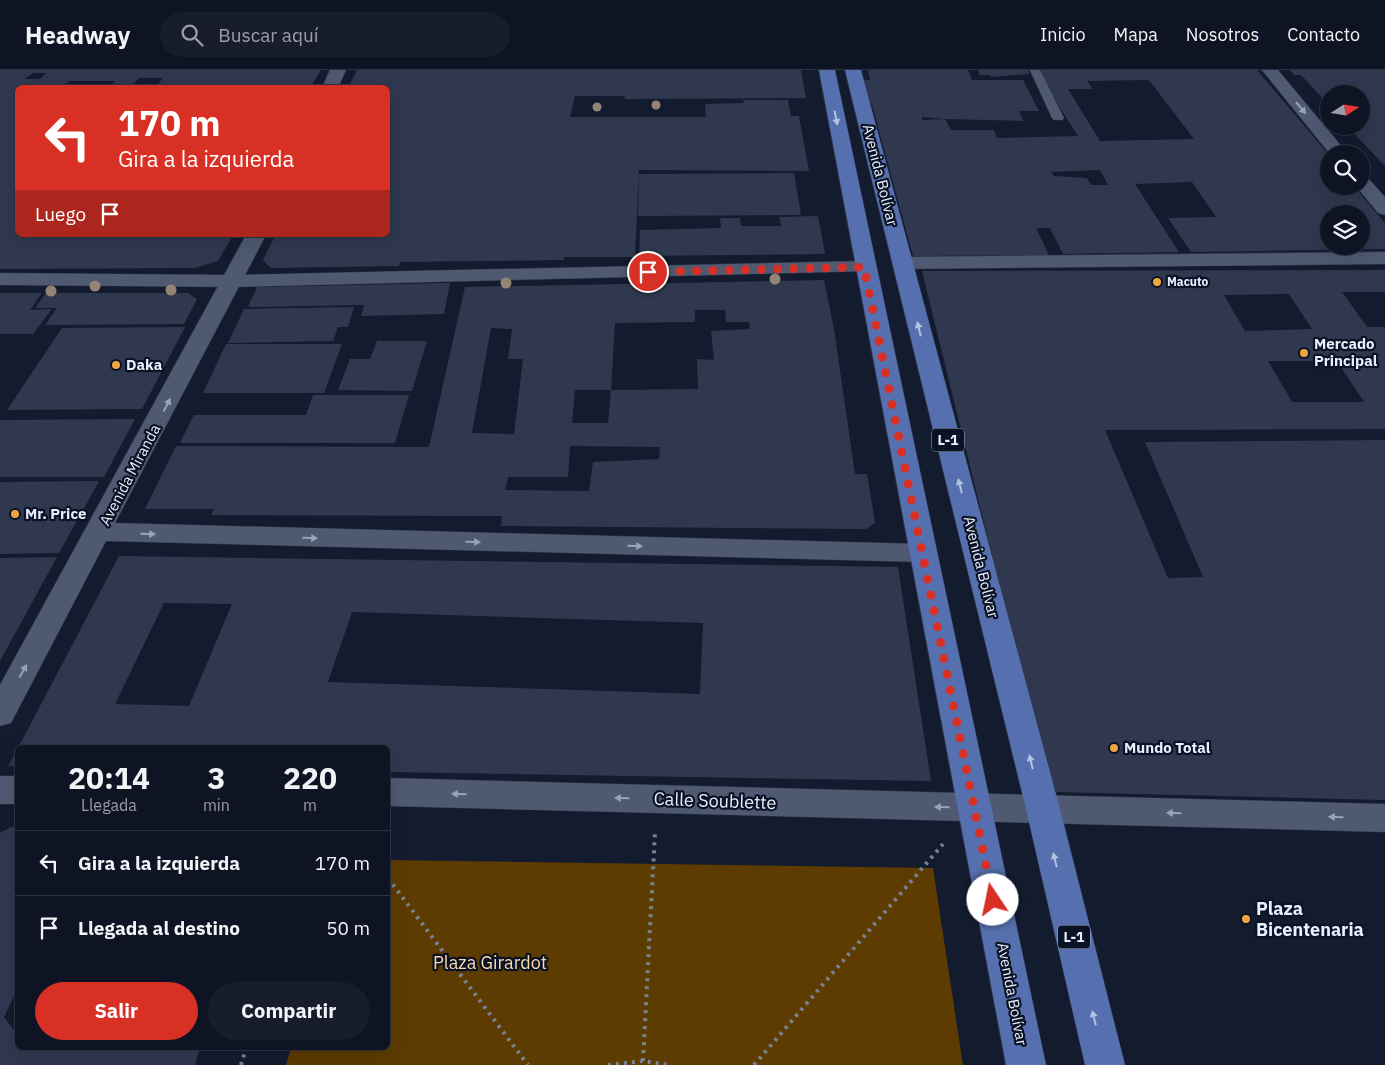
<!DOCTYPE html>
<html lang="es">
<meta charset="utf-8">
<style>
:root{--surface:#0e1423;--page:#171d2b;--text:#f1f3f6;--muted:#9b9ea6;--line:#2e3341;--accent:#d93025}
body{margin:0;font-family:"IBM Plex Sans",sans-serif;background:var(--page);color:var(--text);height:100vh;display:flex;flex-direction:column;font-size:19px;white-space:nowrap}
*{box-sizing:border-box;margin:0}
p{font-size:16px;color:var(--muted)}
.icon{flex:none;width:28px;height:28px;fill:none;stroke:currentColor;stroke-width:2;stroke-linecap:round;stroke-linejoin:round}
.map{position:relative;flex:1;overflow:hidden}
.side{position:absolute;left:15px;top:675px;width:375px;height:305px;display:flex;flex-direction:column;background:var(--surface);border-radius:8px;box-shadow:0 5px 20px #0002,0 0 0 1px var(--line)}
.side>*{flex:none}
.top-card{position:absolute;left:15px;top:15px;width:375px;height:152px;border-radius:8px;box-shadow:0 5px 20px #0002,0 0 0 1px var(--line);background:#d93025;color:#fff;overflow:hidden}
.needle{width:32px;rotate:78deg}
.fabs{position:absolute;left:1320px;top:15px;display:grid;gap:10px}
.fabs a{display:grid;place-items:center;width:50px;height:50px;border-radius:50%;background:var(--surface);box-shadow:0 5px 20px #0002,0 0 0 1px var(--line);font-size:25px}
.pin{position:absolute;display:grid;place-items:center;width:42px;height:42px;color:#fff;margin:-21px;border:2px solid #fff;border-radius:50%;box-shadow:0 1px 5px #0007}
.me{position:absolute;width:55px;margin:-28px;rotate:349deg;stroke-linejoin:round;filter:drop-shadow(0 0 4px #0008)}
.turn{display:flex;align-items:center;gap:18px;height:105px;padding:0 20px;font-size:22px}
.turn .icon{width:65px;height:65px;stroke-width:2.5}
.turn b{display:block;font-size:35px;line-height:42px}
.then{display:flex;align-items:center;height:48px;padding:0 20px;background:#0003;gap:10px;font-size:19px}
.eta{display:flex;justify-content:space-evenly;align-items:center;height:85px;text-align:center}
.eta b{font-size:30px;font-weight:700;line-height:35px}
.action{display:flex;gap:10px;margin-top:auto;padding:10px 20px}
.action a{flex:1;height:58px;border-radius:30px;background:var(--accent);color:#fff;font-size:20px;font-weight:700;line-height:58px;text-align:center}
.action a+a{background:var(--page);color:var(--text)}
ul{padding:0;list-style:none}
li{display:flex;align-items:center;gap:15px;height:65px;padding:0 20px;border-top:1px solid var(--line)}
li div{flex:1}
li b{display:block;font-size:19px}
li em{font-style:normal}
header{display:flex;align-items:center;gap:30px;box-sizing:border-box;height:70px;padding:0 25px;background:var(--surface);border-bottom:1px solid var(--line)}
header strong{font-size:24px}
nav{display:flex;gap:28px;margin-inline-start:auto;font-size:18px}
.search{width:350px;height:45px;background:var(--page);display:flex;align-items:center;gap:12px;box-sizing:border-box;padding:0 18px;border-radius:28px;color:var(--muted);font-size:19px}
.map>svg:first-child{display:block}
</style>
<header>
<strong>Headway</strong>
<div class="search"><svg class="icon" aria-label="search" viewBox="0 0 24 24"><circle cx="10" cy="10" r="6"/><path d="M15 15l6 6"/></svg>Buscar aquí</div>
<nav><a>Inicio</a><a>Mapa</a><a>Nosotros</a><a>Contacto</a></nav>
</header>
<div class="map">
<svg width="1385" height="995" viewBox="0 0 1385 995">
<rect width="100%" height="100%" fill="#131b2f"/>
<!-- green -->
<polygon fill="#5d3b01" points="388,790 933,798 963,995 286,995 291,978 388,978"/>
<!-- building -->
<g fill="#2f384f" fill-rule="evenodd">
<path d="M0,0H321L310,18H155L163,8H139L130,18H109L115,11H69L62,18H18V165H233L218,191L195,198L0,199ZM33,3H46L40,9H25Z"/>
<polygon points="357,0 801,0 806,28 624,29 625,26 575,26 570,47 706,47 705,34 744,33 743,30 788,30 791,46 799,46 809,101 639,100 635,187 564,187 564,190 400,192 399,196 271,198 263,190 275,165 388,165 388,18 348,18"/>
<path d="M868,0H968L972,10H1023L1039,41H1019L1023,51L945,49L922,47V50L945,49L951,60H994L997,68L1078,66L1036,0H1257L1329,85V116H1354L1385,153V179L1191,182L1168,148L1216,147L1192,112L1135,114L1179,182L1063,184L1050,158H1036L1049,185L913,186L872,35L868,34L861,10H870ZM1149,10L1194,69L1100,71L1068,19H1093L1087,11ZM1100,100L1108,115H1091L1087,108L1054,106L1051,102ZM1329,144H1361V176H1329Z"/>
<polygon points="978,0 1028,0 1029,2 1029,4 991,7 990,5 980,5"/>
<polygon points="1290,0 1385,0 1385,96 1347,56 1361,56 1361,24 1329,24 1329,35 1301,5 1294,5"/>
<polygon points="794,103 801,145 638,146 639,104"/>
<polygon points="818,146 825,184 639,186 640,160 721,158 720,148 740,148 741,156 781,156 779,147"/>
<path d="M1385,200V222H1342L1367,257H1385V359L1105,360L1168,508L1203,507L1145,372L1385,370V730L1055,722L998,510L922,201ZM1289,224L1312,259L1245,261L1224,225ZM1268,291H1337L1364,332H1292Z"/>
<path d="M824,210L834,259L855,404H867L870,421L875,453L866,459L501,456L502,446L211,445L214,439H145L176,376L429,377L465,217ZM695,240H725L726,252H749L750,259L711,261L714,290L697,289L698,319L611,320L608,353H572L575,320H611L615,253L695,252ZM491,258L512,259L508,289H523L514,364L472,363ZM570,376L660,377L659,389L593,392L589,421L505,420L508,407H568Z"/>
<polygon points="450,213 444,244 361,246 364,235 248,237 257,217"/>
<polygon points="0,223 42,223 30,240 52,239 33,264 0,264"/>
<polygon points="46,223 188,223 197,229 184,254 45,255 57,238 35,238"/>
<polygon points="354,237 348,257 338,257 333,271 228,273 244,239"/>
<polygon points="185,257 142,339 7,340 62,258"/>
<polygon points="377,271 427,271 412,321 338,320 350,289 370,289"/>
<polygon points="226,274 342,274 324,323 203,323"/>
<polygon points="313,325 409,325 395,373 180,373 194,345 306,345"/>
<polygon points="135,349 104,407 0,407 0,350"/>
<polygon points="99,411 59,483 0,484 0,412"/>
<path d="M119,486L898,497L931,711L388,702V678H18ZM164,533L232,534L189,636L115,634ZM352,542L703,553L700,624L328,612Z"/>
<polygon points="57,487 0,591 0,488"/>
<polygon points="18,679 18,696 8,696"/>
<polygon points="11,757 18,757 18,918 4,947 13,959 18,959 18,978 200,978 195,995 0,995 0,763"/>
</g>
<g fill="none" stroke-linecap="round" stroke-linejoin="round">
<!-- service casing -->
<g stroke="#303445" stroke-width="1">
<polygon id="service" points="1030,0 1040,0 1064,48 1062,50 1054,50 1052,48"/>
</g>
<!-- pedestrian casing -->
<g stroke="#303445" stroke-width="1">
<g id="pedestrian">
<polygon points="1385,182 1385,194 902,199 895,197 892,193 895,189 902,187"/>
<polygon points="864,191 871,193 874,197 871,201 233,217 0,215 0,203 233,205"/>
</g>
</g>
<!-- minor casing -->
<g stroke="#303445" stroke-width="1">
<g id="minor">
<polygon points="330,0 346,0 338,18 322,18"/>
<polygon points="1262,0 1278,0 1348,84 1330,84"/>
<polygon points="1361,106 1367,107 1385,127 1385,145 1378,143 1356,116 1361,116"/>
<polygon points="246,165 266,165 115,453 922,474 932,476 936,483 932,490 922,492 106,471 11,653 0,656 0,615"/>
<rect x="0" y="706" width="18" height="28"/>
<polygon points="388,708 1385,734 1385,762 388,736"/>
</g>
</g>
<!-- primary casing -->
<g stroke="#303445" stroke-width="1">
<g id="primary">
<polygon points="819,0 835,0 1046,995 1006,995"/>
<polygon points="845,0 861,0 1060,739 1125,995 1085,995 1026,739"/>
</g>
</g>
<!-- path -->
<g stroke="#798091" stroke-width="4" stroke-dasharray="3 5" stroke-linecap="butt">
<polyline points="388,808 528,995"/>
<polyline points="643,991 655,762"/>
<polyline points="241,995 246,978"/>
<polyline points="608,995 643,991 669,995"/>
<polyline points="754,995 943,774"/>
</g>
<!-- service -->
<use href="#service" fill="#4f5a72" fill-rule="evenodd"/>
<!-- pedestrian -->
<use href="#pedestrian" fill="#4f5a72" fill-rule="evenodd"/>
<!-- minor -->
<use href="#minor" fill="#4f5a72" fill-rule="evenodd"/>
<!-- primary -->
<use href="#primary" fill="#5670af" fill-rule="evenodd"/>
</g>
<!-- trees -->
<g fill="#948475">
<circle cx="656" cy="35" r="4.5"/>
<circle cx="597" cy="37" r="4.5"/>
<circle cx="775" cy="209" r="5.5"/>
<circle cx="637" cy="212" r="5.5"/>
<circle cx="506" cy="213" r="5.5"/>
<circle cx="95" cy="216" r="5.5"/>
<circle cx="171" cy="220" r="5.5"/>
<circle cx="51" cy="221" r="5.5"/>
</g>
<!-- one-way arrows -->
<defs><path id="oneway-solid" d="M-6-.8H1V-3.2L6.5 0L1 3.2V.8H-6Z" transform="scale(1.25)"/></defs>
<g fill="#9ba4b7">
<use href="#oneway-solid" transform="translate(1301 38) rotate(50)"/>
<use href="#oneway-solid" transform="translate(167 335) rotate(-62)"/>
<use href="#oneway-solid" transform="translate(148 464) rotate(1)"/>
<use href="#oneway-solid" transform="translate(310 468) rotate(1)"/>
<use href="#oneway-solid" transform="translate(473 472) rotate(1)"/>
<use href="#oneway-solid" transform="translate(635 476) rotate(1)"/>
<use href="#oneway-solid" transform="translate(23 601) rotate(-61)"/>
<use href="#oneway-solid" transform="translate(459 724) rotate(-178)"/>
<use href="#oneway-solid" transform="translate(622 728) rotate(-178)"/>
<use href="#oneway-solid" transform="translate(942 737) rotate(-178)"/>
<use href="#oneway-solid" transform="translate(1174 743) rotate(-179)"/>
<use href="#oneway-solid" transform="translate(1336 747) rotate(-179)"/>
</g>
<g fill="#b4c2e1">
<use href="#oneway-solid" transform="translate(836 48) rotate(79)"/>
<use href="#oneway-solid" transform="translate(919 259) rotate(-104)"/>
<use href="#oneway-solid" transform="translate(960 416) rotate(-104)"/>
<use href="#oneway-solid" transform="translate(1031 692) rotate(-104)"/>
<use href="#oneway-solid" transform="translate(1055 790) rotate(-104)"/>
<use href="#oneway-solid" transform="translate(1094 948) rotate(-104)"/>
</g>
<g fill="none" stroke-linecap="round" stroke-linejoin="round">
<!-- route -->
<polyline stroke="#d93025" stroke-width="9" stroke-dasharray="0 16.2" points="648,202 864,197 993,830"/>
</g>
<!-- markers -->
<g fill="#efa73d" stroke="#0a1225" stroke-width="2">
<circle cx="1157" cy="212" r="5"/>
<circle cx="1304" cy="283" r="5"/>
<circle cx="116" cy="295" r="5"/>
<circle cx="15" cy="444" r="5"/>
<circle cx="1114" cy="678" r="5"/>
<circle cx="1246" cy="849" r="5"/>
</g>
<g text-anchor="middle" stroke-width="4.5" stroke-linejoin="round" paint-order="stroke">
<!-- far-poi labels -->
<g font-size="12" font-weight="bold" fill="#e7eefc" stroke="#0a1225" text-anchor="start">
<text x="1167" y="216">Macuto</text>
</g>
<!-- shield labels -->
<g fill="#0a1225" stroke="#a5acbc" stroke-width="1">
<rect x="932" y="358.5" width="32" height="23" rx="4"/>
<rect x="1058" y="855.5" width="32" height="23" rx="4"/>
</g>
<g font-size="14" font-weight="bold" fill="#e7eefc">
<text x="948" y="375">L-1</text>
<text x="1074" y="872">L-1</text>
</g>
<!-- street labels -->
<g font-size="15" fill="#e7eefc" stroke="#0a1225">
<text transform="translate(880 105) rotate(76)" y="5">Avenida Bolívar</text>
<text transform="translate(130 405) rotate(-62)" y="5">Avenida Miranda</text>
<text transform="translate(981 497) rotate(76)" y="5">Avenida Bolívar</text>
<text transform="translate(1012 924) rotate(79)" y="5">Avenida Bolívar</text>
</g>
<!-- poi labels -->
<g font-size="15" font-weight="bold" fill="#e7eefc" stroke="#0a1225" text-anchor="start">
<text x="1314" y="279">Mercado<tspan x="1314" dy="17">Principal</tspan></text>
<text x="126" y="300">Daka</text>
<text x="25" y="449">Mr. Price</text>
<text x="1124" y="683">Mundo Total</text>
</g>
<!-- near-street labels -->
<g font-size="18" fill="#e7eefc" stroke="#0a1225">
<text transform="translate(715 731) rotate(2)" y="6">Calle Soublette</text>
</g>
<!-- near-poi labels -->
<g font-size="18" font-weight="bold" fill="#e7eefc" stroke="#0a1225" text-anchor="start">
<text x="1256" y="845">Plaza<tspan x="1256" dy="21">Bicentenaria</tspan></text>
</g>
<!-- near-park labels -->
<g font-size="18" fill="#fddaae" stroke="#0a1225">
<text x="490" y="899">Plaza Girardot</text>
</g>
</g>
</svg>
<div class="fabs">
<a><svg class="needle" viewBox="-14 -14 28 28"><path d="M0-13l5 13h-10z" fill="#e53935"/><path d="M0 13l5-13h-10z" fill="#9b9ea6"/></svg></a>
<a><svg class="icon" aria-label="search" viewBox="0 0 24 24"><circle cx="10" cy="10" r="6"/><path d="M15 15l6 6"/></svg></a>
<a><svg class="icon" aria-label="layers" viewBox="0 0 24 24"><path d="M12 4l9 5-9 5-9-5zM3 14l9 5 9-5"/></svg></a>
</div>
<div class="pin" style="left:648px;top:202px;background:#d93025"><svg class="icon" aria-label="arrive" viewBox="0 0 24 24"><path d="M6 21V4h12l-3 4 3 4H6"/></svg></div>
<svg class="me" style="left:993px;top:830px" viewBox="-20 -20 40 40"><circle r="19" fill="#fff"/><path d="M0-13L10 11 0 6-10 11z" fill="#d93025"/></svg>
<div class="top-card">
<div class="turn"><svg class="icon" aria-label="left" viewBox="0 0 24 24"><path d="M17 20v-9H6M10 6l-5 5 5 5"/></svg><div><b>170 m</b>Gira a la izquierda</div></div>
<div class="then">Luego<svg class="icon" aria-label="arrive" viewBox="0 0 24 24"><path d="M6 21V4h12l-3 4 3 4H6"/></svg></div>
</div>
<section class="side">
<div class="eta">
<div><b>20:14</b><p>Llegada</p></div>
<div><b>3</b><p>min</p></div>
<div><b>220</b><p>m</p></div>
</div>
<ul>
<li><svg class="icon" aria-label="left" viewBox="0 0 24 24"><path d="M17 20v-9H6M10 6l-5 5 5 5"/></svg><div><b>Gira a la izquierda</b></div><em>170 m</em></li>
<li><svg class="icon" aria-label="arrive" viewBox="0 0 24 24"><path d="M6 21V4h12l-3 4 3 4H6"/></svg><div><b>Llegada al destino</b></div><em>50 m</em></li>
</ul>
<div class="action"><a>Salir</a><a>Compartir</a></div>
</section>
</div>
